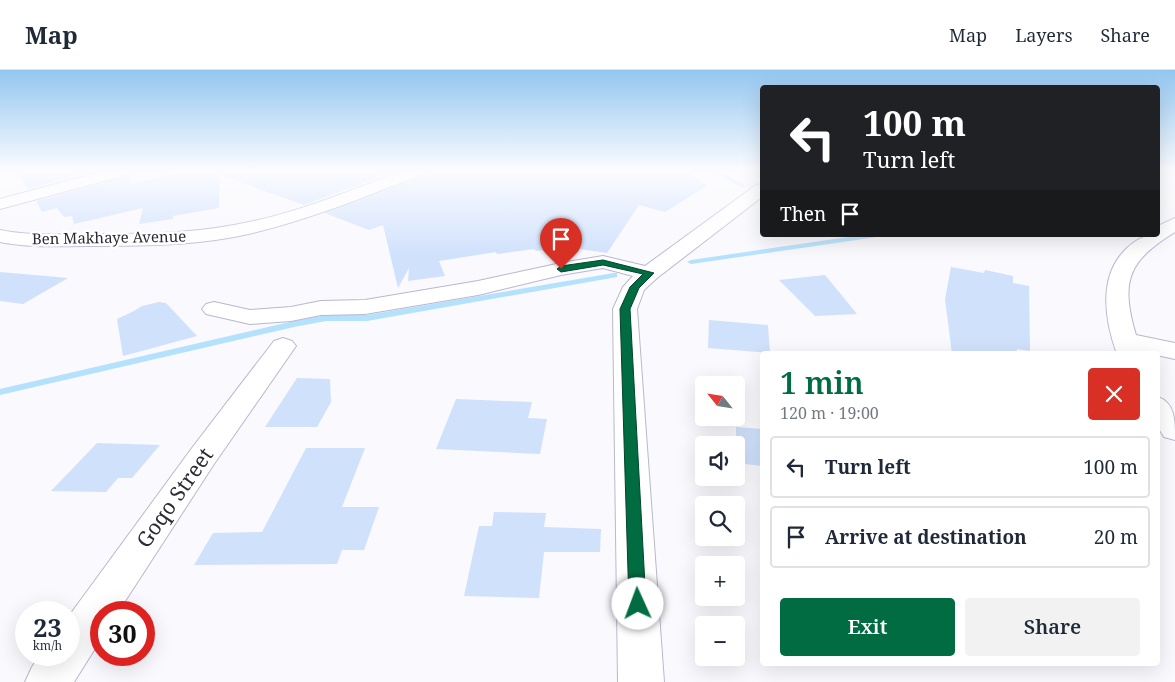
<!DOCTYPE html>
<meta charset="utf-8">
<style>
:root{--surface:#fff;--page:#f2f2f3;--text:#1f2937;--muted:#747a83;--line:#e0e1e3;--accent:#016c42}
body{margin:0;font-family:"Noto Serif",serif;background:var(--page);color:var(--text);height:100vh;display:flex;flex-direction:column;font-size:19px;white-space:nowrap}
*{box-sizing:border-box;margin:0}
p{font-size:16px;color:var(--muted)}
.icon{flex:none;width:28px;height:28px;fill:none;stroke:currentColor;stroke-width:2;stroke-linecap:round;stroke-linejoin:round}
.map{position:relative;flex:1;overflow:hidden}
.panel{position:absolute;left:760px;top:281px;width:400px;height:315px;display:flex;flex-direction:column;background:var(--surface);border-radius:5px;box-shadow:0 5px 20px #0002}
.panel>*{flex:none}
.top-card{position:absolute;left:760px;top:15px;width:400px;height:152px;border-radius:5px;box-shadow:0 5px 20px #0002;background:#202124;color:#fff;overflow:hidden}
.needle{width:32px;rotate:300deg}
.tools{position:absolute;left:695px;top:306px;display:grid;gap:10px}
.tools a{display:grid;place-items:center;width:50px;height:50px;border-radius:5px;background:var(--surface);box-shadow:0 5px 20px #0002;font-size:25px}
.speed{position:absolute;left:15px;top:531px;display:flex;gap:10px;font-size:25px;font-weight:700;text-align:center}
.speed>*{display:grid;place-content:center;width:65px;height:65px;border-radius:50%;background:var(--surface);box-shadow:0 5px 20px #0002;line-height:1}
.speed small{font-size:12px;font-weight:400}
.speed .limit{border:8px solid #d22;background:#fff;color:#111}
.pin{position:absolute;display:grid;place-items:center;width:42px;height:42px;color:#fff;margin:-51px -21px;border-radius:50% 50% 50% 0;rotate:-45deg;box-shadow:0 0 5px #0007}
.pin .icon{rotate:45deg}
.me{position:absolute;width:55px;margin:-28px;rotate:358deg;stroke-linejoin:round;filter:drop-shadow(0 0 4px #0008)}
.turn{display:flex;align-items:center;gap:18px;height:105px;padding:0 20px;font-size:22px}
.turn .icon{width:65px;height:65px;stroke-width:2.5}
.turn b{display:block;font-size:35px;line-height:42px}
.then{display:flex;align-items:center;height:48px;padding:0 20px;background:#0003;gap:10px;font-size:19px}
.round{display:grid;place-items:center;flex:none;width:52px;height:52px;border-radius:5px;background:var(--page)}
.head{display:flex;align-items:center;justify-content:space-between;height:85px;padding:0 20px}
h1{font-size:30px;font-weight:600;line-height:38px;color:var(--accent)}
.primary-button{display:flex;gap:10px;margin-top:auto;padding:10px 20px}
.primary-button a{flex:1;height:58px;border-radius:5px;background:var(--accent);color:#fff;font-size:20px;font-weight:600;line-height:58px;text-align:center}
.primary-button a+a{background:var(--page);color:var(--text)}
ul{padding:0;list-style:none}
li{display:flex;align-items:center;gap:15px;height:62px;margin:0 10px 8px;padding:0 10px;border:2px solid var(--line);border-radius:5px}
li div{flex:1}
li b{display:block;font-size:19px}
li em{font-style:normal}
header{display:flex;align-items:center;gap:30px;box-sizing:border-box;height:70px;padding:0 25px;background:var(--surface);border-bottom:1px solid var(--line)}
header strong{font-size:24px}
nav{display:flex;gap:28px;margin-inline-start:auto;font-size:18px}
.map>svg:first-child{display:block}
</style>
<header>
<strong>Map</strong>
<nav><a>Map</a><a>Layers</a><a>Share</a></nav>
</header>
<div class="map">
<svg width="1175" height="612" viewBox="0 0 1175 612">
<rect width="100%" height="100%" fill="#f9f9fe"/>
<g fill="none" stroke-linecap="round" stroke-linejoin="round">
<!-- stream -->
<g fill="#b4e2fd" fill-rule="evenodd">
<polygon points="710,100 718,100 746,116 741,117"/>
<polygon points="862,165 881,165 877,167 691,194 687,192 691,190"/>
<polygon points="614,203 617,203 617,207 367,251 326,251 294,257 0,325 0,319 294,251 326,245 367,245"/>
</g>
</g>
<!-- building -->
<g fill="#d0e1fc">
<polygon points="16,100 99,100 28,119"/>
<polygon points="189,100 197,102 203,100 398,100 304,135 220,105 219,138 173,146 173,149 139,154 143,138 74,154 72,146 64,147 57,138 42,142 36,131 129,106 131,114"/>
<polygon points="429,100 684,100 707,116 665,142 639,135 607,183 567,177 536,181 534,179 497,184 496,182 439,191 445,206 408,211 409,198 398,218 383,155 369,160 325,143 426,105"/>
<polygon points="951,197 984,203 985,200 1013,206 1013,213 1029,216 1030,281 1017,279 1016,284 952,284 945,229"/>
<polygon points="0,202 68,208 23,234 0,231"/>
<polygon points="825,205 857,244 815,246 779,210"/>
<polygon points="159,232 166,233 197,266 123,286 117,249 134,241 142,236"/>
<polygon points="709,250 768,255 770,283 708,278"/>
<polygon points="297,308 330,309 331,332 317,357 265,357"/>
<polygon points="456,329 532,332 528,348 547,349 540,384 436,379"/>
<polygon points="736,357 762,359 762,396 736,393"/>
<polygon points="97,373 160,375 132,408 118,408 106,422 51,421"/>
<polygon points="306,378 365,378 342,437 379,437 364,480 342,480 337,494 194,495 213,463 262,462"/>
<polygon points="494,442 546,443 544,457 601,459 600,482 544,482 539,528 464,526 479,456 492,456"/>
</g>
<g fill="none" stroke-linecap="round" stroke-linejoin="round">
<!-- street casing -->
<g stroke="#b8b8d0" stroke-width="2">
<g id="street">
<polygon points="108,100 136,100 134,103 0,139 0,129"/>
<path d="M404,100H427L425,103C362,128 300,154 234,167C185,176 136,176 87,176C58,176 29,178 0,172V160C29,166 58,164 87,164C136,164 186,164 234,155C293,145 349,121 404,100Z"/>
<polygon points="762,114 762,127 657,208 644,220 637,239 664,612 618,612 613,239 623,217 633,206 603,198 561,205 478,225 365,244 321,245 291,251 250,254 206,244 202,239 206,234 214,232 250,240 291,237 321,231 365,230 478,211 561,193 603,186 645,196 756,115"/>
<path d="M1175,148V162C1128,191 1120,211 1136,265L1175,273V289L1142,282L1143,284H1117C1105,251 1097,206 1127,178C1137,169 1144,165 1158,165V156Z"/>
<polygon points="283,268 292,271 296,276 214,394 118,542 101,542 101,569 74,612 25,612 32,597 40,585 69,585 69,546 192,378 274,271"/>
<path d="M1158,327C1175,333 1175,350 1175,370L1164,367L1158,357Z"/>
</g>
</g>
<!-- street -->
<use href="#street" fill="#fff" fill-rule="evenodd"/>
</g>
<!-- sky -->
<linearGradient id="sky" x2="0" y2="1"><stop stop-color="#93c6f0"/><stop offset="0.54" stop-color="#fcfcff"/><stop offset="1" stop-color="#fcfcff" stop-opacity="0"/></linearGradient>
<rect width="1175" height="186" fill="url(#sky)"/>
<!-- route -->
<polygon fill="#016c42" stroke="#01462b" points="603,190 654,203 639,218 630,239 646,534 644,539 638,541 632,539 629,534 620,239 630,217 643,204 603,195 561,202 557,199 561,196"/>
<g text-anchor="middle" stroke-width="5" stroke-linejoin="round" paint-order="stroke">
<!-- far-street labels -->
<g font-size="15" fill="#2b2b34" stroke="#fff">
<text transform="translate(109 168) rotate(-1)" y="5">Ben Makhaye Avenue</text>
</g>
<!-- near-street labels -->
<g font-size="21" fill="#2b2b34" stroke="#fff">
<text transform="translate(175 428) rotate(-55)" y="7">Goqo Street</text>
</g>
</g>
</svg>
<div class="tools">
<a><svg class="needle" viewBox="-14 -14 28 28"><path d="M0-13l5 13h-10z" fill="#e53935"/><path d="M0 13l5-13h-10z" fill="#747a83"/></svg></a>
<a><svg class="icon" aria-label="sound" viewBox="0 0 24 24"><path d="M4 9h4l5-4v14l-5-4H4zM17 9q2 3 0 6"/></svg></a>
<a><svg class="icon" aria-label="search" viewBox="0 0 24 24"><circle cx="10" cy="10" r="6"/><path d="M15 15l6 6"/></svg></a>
<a>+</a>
<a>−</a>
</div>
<div class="speed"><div>23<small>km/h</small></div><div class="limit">30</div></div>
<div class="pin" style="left:561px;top:199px;background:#d93025"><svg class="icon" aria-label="arrive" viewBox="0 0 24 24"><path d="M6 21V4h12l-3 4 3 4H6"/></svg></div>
<svg class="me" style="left:638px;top:534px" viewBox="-20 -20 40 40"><circle r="19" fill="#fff"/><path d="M0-13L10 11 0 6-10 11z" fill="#016c42"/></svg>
<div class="top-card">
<div class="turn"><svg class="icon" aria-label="left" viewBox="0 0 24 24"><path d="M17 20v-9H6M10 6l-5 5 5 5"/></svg><div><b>100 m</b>Turn left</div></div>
<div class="then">Then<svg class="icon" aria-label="arrive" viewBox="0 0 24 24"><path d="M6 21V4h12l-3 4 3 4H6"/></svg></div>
</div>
<section class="panel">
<div class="head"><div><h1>1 min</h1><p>120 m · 19:00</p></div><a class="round" style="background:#d93025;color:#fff"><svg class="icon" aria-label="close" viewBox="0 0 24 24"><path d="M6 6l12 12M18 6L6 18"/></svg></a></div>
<ul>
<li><svg class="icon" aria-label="left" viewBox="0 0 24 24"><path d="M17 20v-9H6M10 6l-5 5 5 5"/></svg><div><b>Turn left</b></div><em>100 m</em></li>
<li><svg class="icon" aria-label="arrive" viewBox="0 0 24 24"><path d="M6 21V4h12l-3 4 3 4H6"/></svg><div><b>Arrive at destination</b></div><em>20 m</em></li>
</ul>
<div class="primary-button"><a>Exit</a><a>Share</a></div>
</section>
</div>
